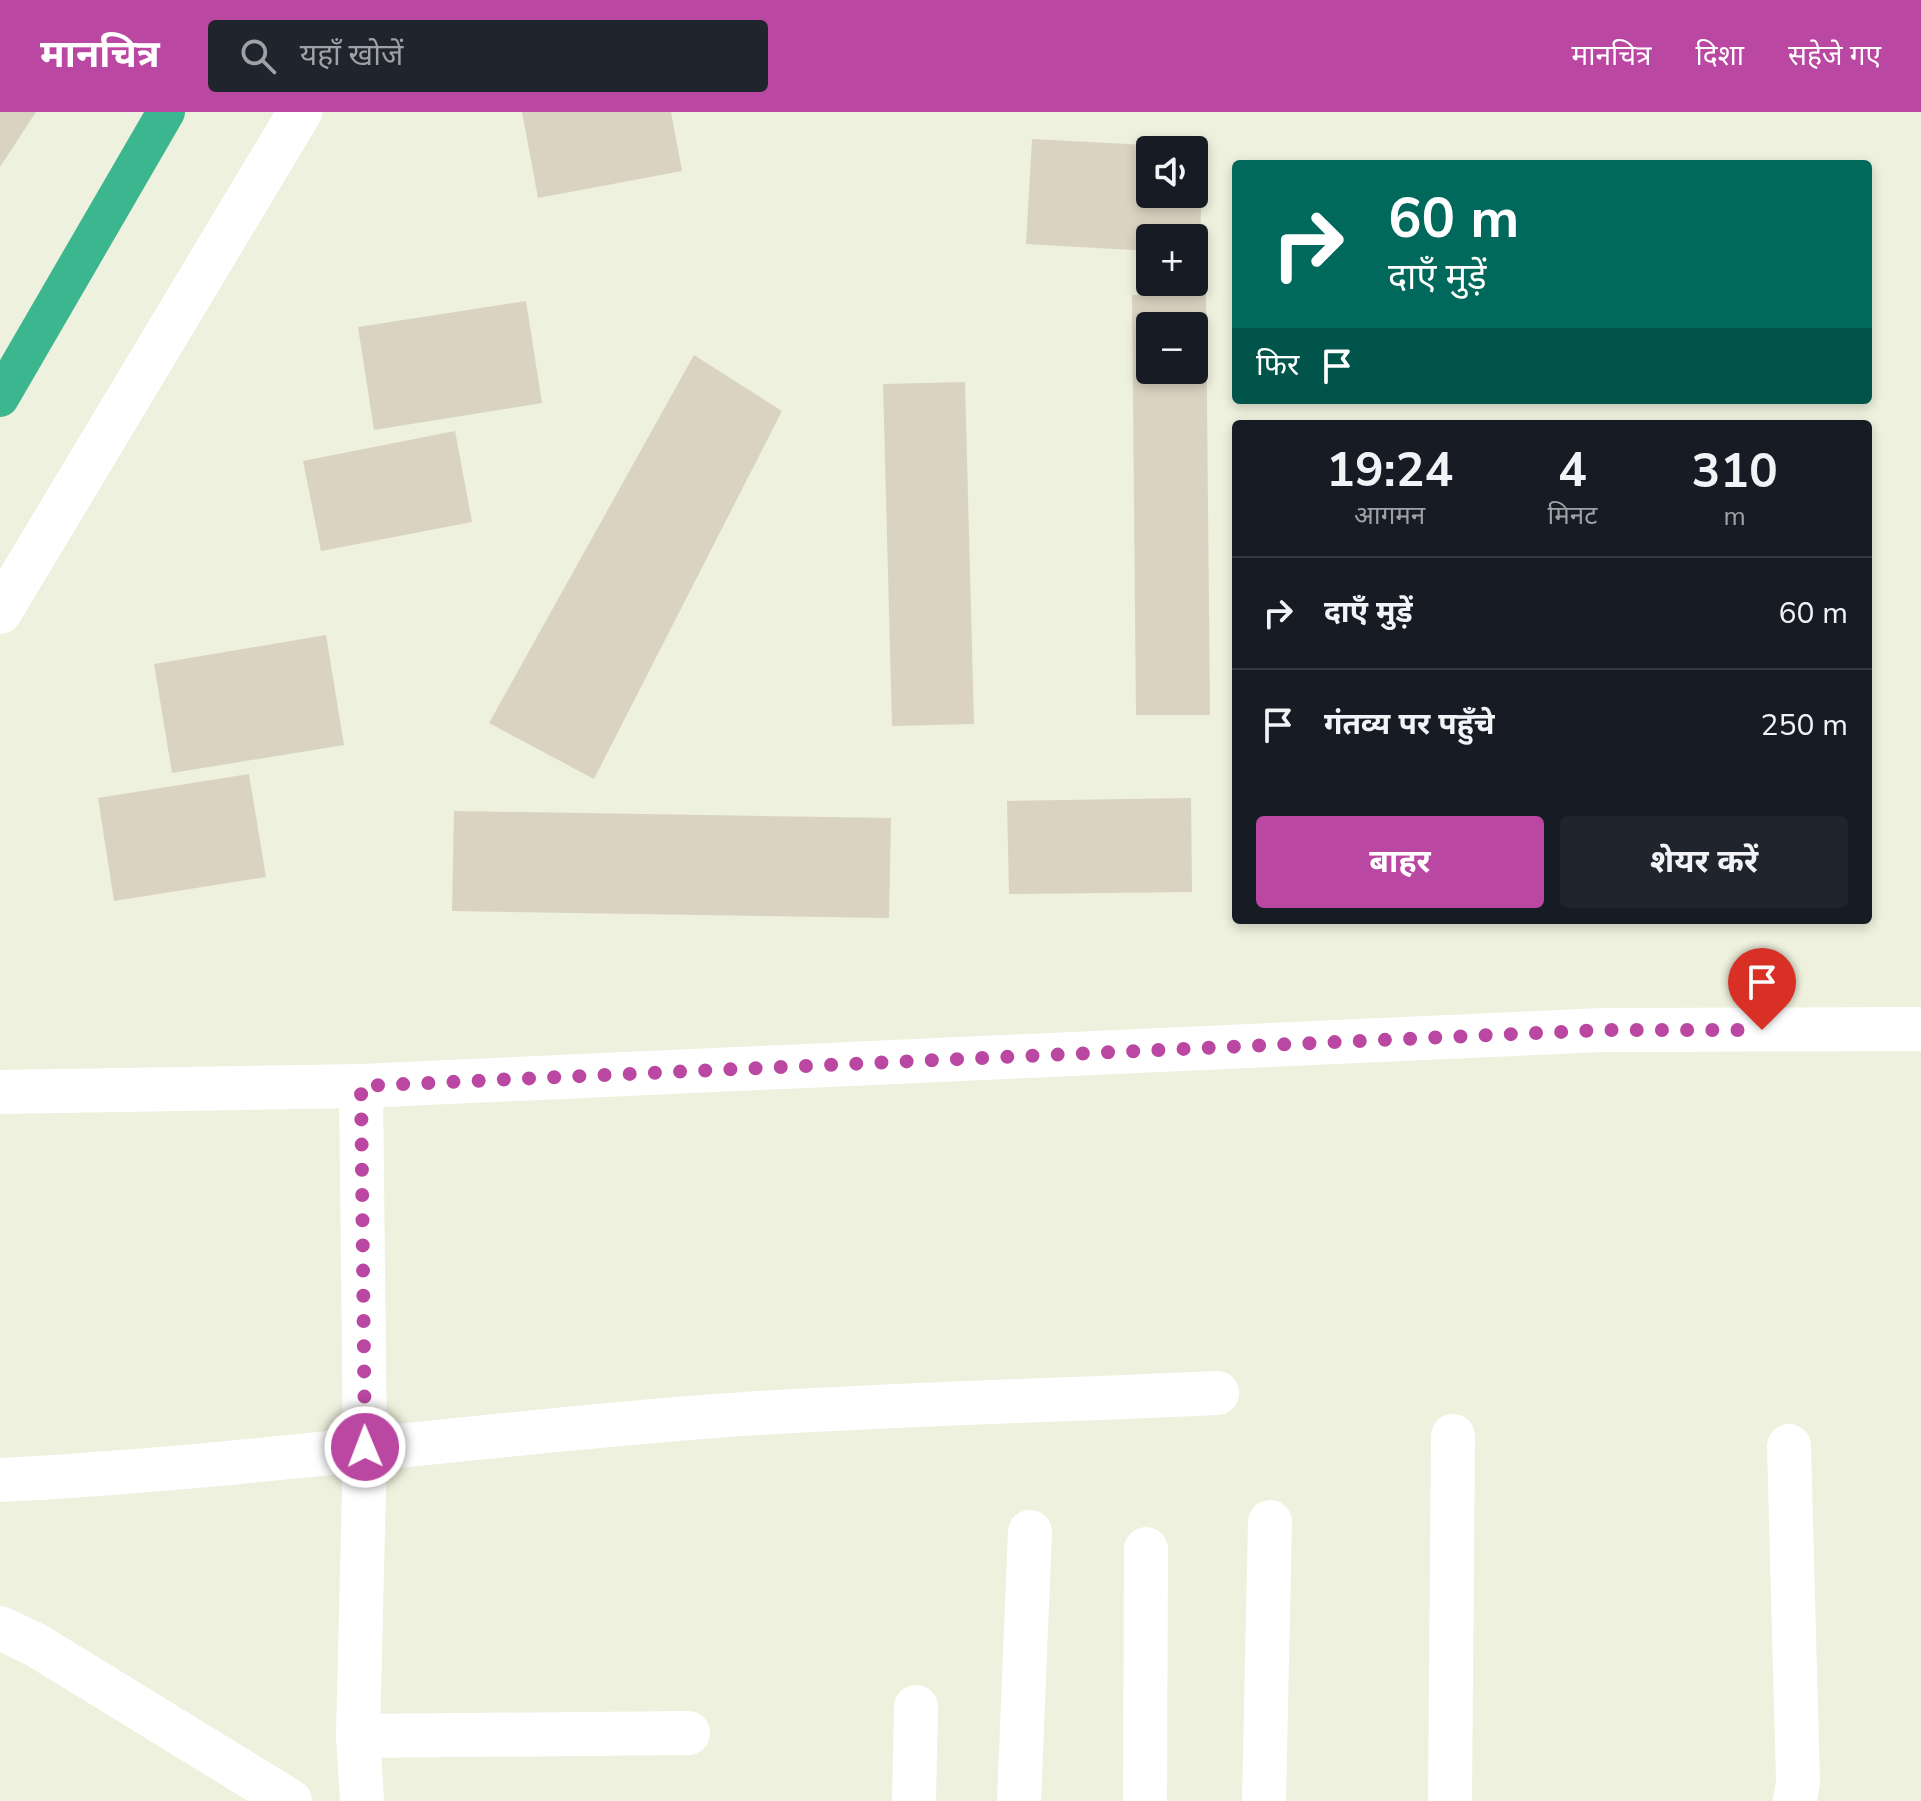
<!DOCTYPE html>
<html lang="hi">
<meta charset="utf-8">
<style>
:root{--surface:#171b24;--page:#20242c;--text:#f1f3f6;--muted:#9ea1a6;--line:#363941;--accent:#ba47a1}
body{margin:0;font-family:"Nunito Sans","Noto Sans Devanagari",sans-serif;background:var(--page);color:var(--text);height:100vh;display:flex;flex-direction:column;font-size:30px;white-space:nowrap}
*{box-sizing:border-box;margin:0}
p{font-size:26px;color:var(--muted)}
.icon{flex:none;width:44px;height:44px;fill:none;stroke:currentColor;stroke-width:2;stroke-linecap:round;stroke-linejoin:round}
.map{position:relative;flex:1;overflow:hidden}
.sheet{position:absolute;left:1232px;top:308px;width:640px;height:504px;display:flex;flex-direction:column;background:var(--surface);border-radius:8px;box-shadow:0 4px 12px #0003}
.sheet>*{flex:none}
.banner{position:absolute;left:1232px;top:48px;width:640px;height:244px;border-radius:8px;box-shadow:0 4px 12px #0003;background:#00695c;color:#fff;overflow:hidden}
.tools{position:absolute;left:1136px;top:24px;display:grid;gap:16px}
.tools a{display:grid;place-items:center;width:72px;height:72px;border-radius:8px;background:var(--surface);box-shadow:0 4px 12px #0003;font-size:40px}
.pin{position:absolute;display:grid;place-items:center;width:68px;height:68px;color:#fff;margin:-82px -34px;border-radius:50% 50% 50% 0;rotate:-45deg;box-shadow:0 0 8px #0007}
.pin .icon{rotate:45deg}
.me{position:absolute;width:88px;margin:-44px;rotate:359deg;stroke-linejoin:round;filter:drop-shadow(0 0 6px #0008)}
.turn{display:flex;align-items:center;gap:28px;height:168px;padding:0 24px;font-size:36px}
.turn .icon{width:104px;height:104px;stroke-width:2.5}
.turn b{display:block;font-size:56px;line-height:68px}
.then{display:flex;align-items:center;height:76px;padding:0 24px;background:#0003;gap:16px;font-size:30px}
.eta{display:flex;justify-content:space-evenly;align-items:center;height:136px;text-align:center}
.eta b{font-size:48px;font-weight:700;line-height:56px}
.button{display:flex;gap:16px;margin-top:auto;padding:16px 24px}
.button a{flex:1;height:92px;border-radius:8px;background:var(--accent);color:#fff;font-size:32px;font-weight:700;line-height:92px;text-align:center}
.button a+a{background:var(--page);color:var(--text)}
ul{padding:0;list-style:none}
li{display:flex;align-items:center;gap:24px;height:112px;padding:0 24px;border-top:2px solid var(--line)}
li div{flex:1}
li b{display:block;font-size:30px}
li em{font-style:normal}
header{display:flex;align-items:center;gap:48px;box-sizing:border-box;height:112px;padding:0 40px;background:var(--accent);color:#fff}
header strong{font-size:38px}
nav{display:flex;gap:44px;margin-inline-start:auto;font-size:28px}
.search{width:560px;height:72px;background:var(--page);display:flex;align-items:center;gap:20px;box-sizing:border-box;padding:0 28px;border-radius:8px;color:var(--muted);font-size:30px}
.map>svg:first-child{display:block}
</style>
<header>
<strong>मानचित्र</strong>
<div class="search"><svg class="icon" aria-label="search" viewBox="0 0 24 24"><circle cx="10" cy="10" r="6"/><path d="M15 15l6 6"/></svg>यहाँ खोजें</div>
<nav><a>मानचित्र</a><a>दिशा</a><a>सहेजे गए</a></nav>
</header>
<div class="map">
<svg width="1921" height="1689" viewBox="0 0 1921 1689">
<rect width="100%" height="100%" fill="#eef1dd"/>
<g fill="none" stroke-linecap="round" stroke-linejoin="round">
<!-- canal -->
<polyline stroke="#3cb68f" stroke-width="38" points="0,286 166,0"/>
</g>
<!-- building -->
<g fill="#dbd3c1" fill-rule="evenodd">
<polygon points="0,0 36,0 0,55"/>
<polygon points="522,0 671,0 682,59 538,86"/>
<path d="M1032,27L1204,36L1199,142L1194,141V126H1150V139L1026,132ZM1150,38H1194V82H1150Z"/>
<path d="M1206,182L1210,603H1136L1132,183ZM1150,214H1194V258H1150Z"/>
<polygon points="526,189 542,291 374,318 358,215"/>
<polygon points="694,243 782,299 594,667 489,611"/>
<polygon points="965,270 974,612 892,614 883,272"/>
<polygon points="455,319 472,410 321,439 303,349"/>
<polygon points="326,523 344,633 172,661 154,552"/>
<polygon points="249,662 266,765 114,789 98,686"/>
<polygon points="1191,686 1192,780 1009,782 1007,689"/>
<polygon points="454,699 891,706 889,806 452,799"/>
</g>
<g fill="none" stroke-linecap="round" stroke-linejoin="round">
<!-- minor -->
<g stroke="#fff" stroke-width="44">
<polyline points="0,500 300,0"/>
<polyline points="361,974 365,1335 358,1624 362,1689"/>
<polyline points="0,980 361,974 1603,918 1921,917"/>
<polyline points="1789,1334 1798,1670 1795,1689"/>
<path d="M0,1368C239,1356 476,1322 715,1304C881,1292 1050,1289 1217,1281"/>
<polyline points="0,1516 36,1533 290,1689"/>
<polyline points="358,1624 688,1621"/>
<polyline points="914,1689 916,1595"/>
<polyline points="1019,1689 1030,1420"/>
<polyline points="1145,1689 1146,1437"/>
<polyline points="1264,1689 1270,1410"/>
<polyline points="1450,1689 1453,1324"/>
</g>
</g>
<g fill="none" stroke-linecap="round" stroke-linejoin="round">
<!-- route -->
<polyline stroke="#ba47a1" stroke-width="14" stroke-dasharray="0 25.2" points="365,1335 361,974 1603,918 1762,918"/>
</g>
</svg>
<div class="tools">
<a><svg class="icon" aria-label="sound" viewBox="0 0 24 24"><path d="M4 9h4l5-4v14l-5-4H4zM17 9q2 3 0 6"/></svg></a>
<a>+</a>
<a>−</a>
</div>
<div class="pin" style="left:1762px;top:918px;background:#d93025"><svg class="icon" aria-label="arrive" viewBox="0 0 24 24"><path d="M6 21V4h12l-3 4 3 4H6"/></svg></div>
<svg class="me" style="left:365px;top:1335px" viewBox="-20 -20 40 40"><circle r="17" fill="#ba47a1" stroke="#fff" stroke-width="3"/><path d="M0-11L8 9 0 5-8 9z" fill="#fff"/></svg>
<div class="banner">
<div class="turn"><svg class="icon" aria-label="right" viewBox="0 0 24 24"><path d="M7 20v-9h11M14 6l5 5-5 5"/></svg><div><b>60 m</b>दाएँ मुड़ें</div></div>
<div class="then">फिर<svg class="icon" aria-label="arrive" viewBox="0 0 24 24"><path d="M6 21V4h12l-3 4 3 4H6"/></svg></div>
</div>
<section class="sheet">
<div class="eta">
<div><b>19:24</b><p>आगमन</p></div>
<div><b>4</b><p>मिनट</p></div>
<div><b>310</b><p>m</p></div>
</div>
<ul>
<li><svg class="icon" aria-label="right" viewBox="0 0 24 24"><path d="M7 20v-9h11M14 6l5 5-5 5"/></svg><div><b>दाएँ मुड़ें</b></div><em>60 m</em></li>
<li><svg class="icon" aria-label="arrive" viewBox="0 0 24 24"><path d="M6 21V4h12l-3 4 3 4H6"/></svg><div><b>गंतव्य पर पहुँचे</b></div><em>250 m</em></li>
</ul>
<div class="button"><a>बाहर</a><a>शेयर करें</a></div>
</section>
</div>
